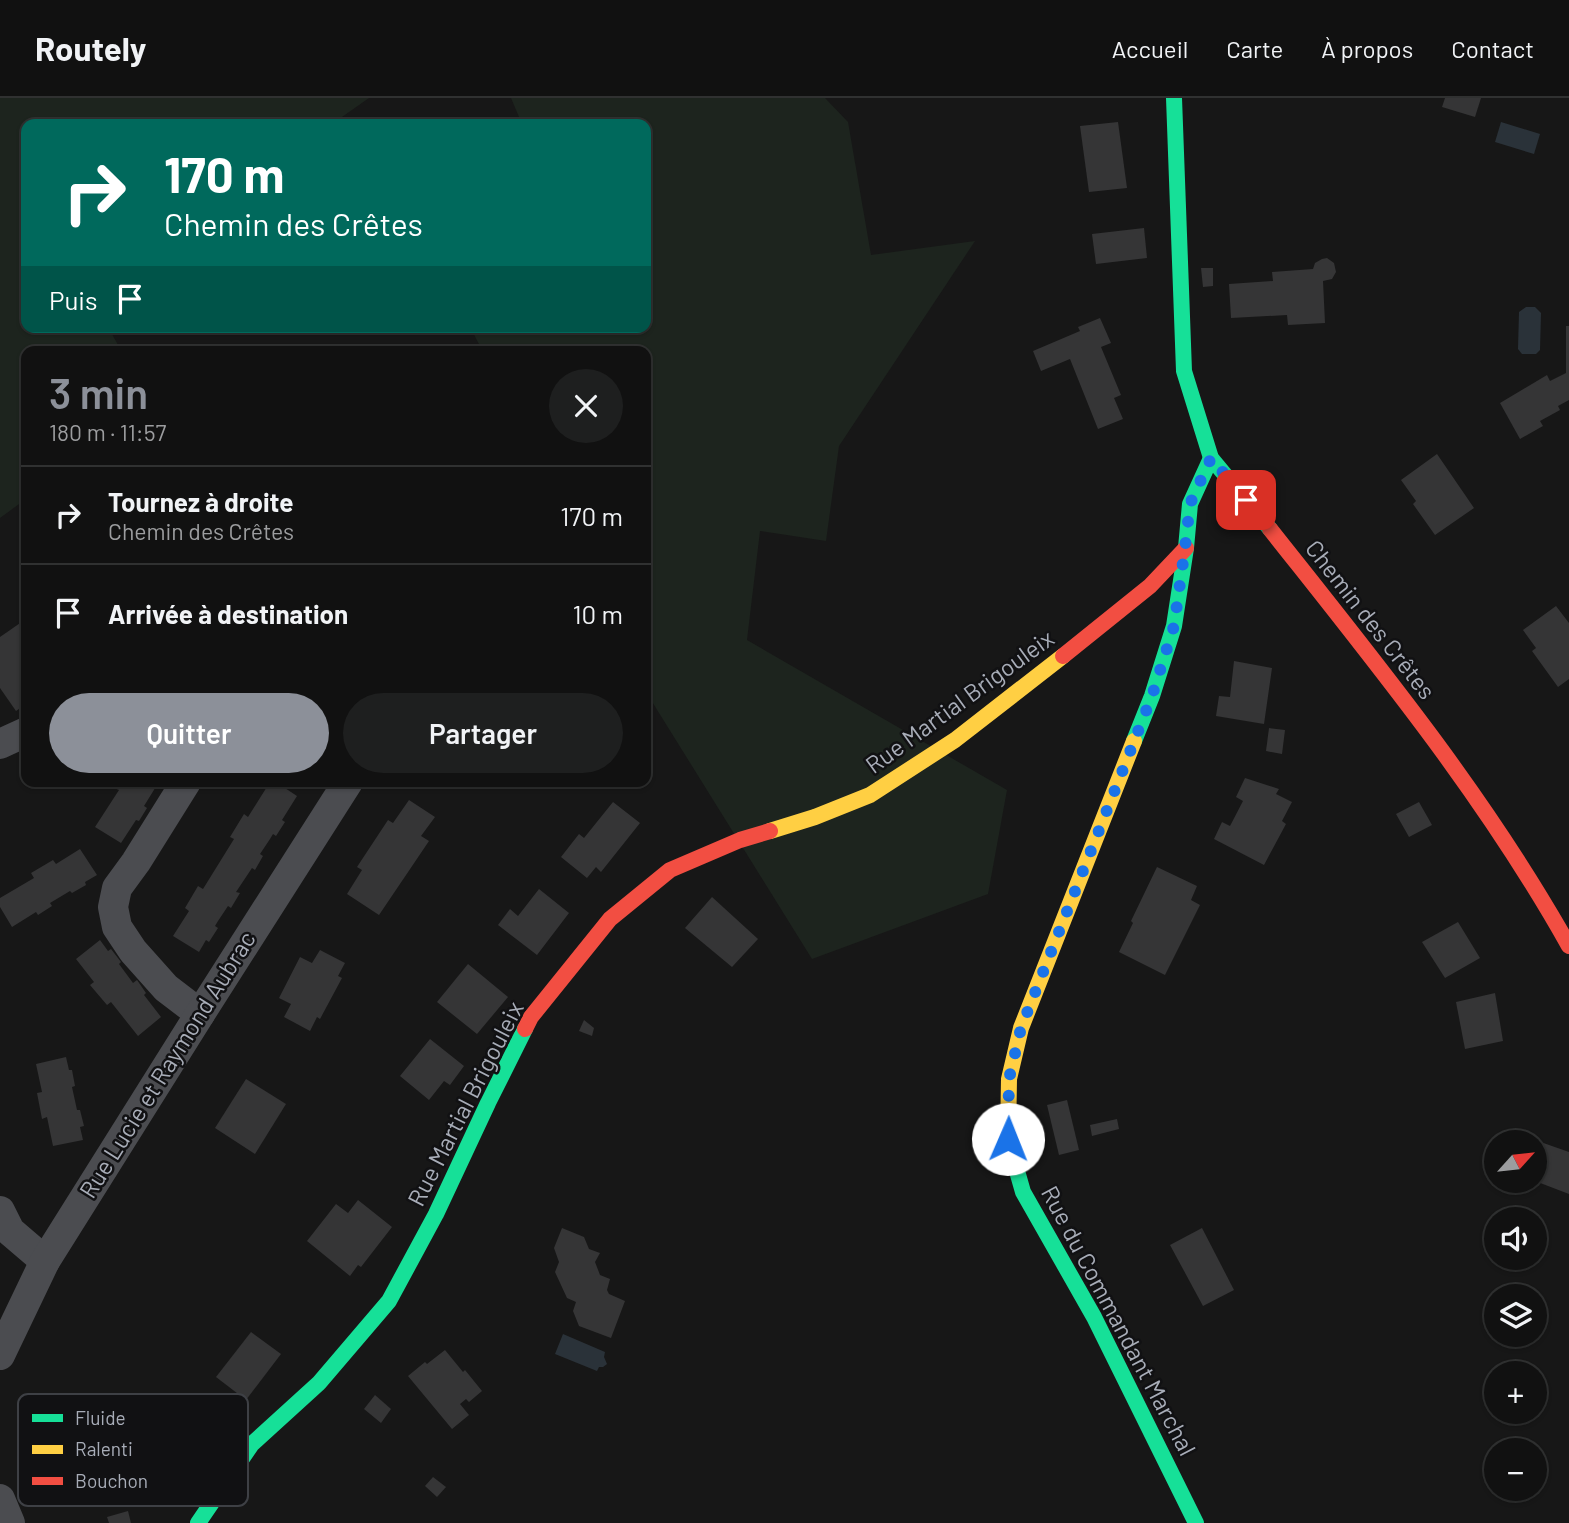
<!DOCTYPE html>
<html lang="fr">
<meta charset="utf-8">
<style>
:root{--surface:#111;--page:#1e1f1f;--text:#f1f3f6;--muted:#9c9d9f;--line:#303131;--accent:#8c9099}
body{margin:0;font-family:Barlow,sans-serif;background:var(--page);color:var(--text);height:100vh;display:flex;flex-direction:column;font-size:26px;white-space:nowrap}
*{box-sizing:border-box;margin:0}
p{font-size:23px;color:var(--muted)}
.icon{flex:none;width:38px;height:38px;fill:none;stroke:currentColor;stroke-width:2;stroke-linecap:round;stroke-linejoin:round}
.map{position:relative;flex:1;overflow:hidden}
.side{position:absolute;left:21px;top:248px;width:630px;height:441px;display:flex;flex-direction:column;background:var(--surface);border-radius:14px;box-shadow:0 2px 5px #0004,0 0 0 2px var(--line)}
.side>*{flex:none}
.guide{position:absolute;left:21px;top:21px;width:630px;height:214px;border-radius:14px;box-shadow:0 2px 5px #0004,0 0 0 2px var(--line);background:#00695c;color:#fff;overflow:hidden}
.needle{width:46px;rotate:63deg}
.fabs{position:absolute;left:1484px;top:1032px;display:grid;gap:14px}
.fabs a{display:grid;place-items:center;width:63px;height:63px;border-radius:50%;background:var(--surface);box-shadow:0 2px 5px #0004,0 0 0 2px var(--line);font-size:35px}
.pin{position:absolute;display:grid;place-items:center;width:60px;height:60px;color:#fff;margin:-30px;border-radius:14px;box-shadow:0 4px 10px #0006}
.me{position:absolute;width:77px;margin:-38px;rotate:1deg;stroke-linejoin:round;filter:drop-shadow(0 0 5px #0008)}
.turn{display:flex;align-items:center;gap:24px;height:147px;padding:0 28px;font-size:32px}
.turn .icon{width:91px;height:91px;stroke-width:2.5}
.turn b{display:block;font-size:49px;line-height:60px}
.then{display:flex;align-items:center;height:66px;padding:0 28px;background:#0003;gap:14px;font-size:26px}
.round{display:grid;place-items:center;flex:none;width:74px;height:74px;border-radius:37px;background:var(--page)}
.overview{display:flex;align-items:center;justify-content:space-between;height:119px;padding:0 28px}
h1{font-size:42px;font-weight:600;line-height:52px;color:var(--accent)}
.cta{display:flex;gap:14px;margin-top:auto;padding:14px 28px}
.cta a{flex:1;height:80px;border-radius:42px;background:var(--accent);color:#fff;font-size:28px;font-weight:600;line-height:80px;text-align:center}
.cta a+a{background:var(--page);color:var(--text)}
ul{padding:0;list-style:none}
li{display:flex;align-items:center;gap:21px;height:98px;padding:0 28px;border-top:2px solid var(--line)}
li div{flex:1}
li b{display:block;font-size:26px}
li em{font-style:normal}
header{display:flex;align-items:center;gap:42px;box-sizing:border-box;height:98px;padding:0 35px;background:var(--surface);border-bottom:2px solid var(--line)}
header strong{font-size:33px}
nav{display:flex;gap:38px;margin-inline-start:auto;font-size:24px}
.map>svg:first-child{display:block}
</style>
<header>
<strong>Routely</strong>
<nav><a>Accueil</a><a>Carte</a><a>À propos</a><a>Contact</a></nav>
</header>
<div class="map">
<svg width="1569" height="1425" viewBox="0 0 1569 1425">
<rect width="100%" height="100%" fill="#171717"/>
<!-- green -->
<g fill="#1d241e">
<polygon points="0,0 369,0 332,26 26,26 26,229 108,229 122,254 26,254 26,401 0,420"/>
<polygon points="511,0 825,0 848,24 871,157 975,143 839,348 826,443 760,433 747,542 1007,692 988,796 812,861 646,594 646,254 469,254 480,248 470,229 646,229 646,26 522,26"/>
</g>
<!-- water -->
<g fill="#2a3239">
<polygon points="1501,24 1540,36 1534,56 1495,44"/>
<polygon points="1526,209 1535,209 1541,215 1540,252 1536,256 1522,256 1518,251 1519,214"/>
<polygon points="563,1236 605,1254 604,1259 607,1266 603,1269 599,1269 597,1273 555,1256"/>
</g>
<!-- building -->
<g fill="#353536">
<polygon points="1445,0 1481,0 1475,19 1442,9"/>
<polygon points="1118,24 1127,90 1089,94 1080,28"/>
<polygon points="1144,130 1147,160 1096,166 1092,136"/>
<polygon points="1327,160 1334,165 1336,174 1332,181 1323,183 1325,225 1288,227 1287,217 1231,220 1229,186 1273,183 1272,174 1313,171 1315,165 1322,161"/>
<polygon points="1201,170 1213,170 1213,188 1203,189"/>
<polygon points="1100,220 1111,245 1101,249 1121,297 1114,300 1123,321 1098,331 1070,261 1041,273 1033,253 1080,233 1078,229"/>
<polygon points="1566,228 1569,228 1569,302 1558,308 1560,312 1540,323 1543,328 1520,341 1500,305 1547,277 1550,283 1566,275"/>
<polygon points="1437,356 1474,410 1435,437 1413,406 1416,403 1401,382"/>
<polygon points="1556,508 1569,525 1569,581 1558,589 1532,553 1536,550 1523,532"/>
<polygon points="26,521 26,606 16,613 0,590 0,539"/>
<polygon points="1234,563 1272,570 1264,626 1216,618 1219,598 1230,599"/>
<polygon points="1269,630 1285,632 1282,656 1266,653"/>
<polygon points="1245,680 1279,691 1276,696 1292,704 1282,723 1286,726 1264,767 1214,741 1222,724 1230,728 1243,703 1236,699"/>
<polygon points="117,684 163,684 160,689 157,687 144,708 147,710 139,723 136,722 121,745 95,729 119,692 114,690"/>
<polygon points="270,684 276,684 297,698 282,722 285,724 276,738 273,736 270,741 260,756 263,758 255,772 252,770 236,794 240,795 231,810 228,808 218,823 215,828 218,830 209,844 206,842 199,854 173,838 189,813 185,810 198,788 203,791 234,741 230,739 244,716 248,719"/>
<polygon points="409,702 435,719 421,738 429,743 379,817 347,796 362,772 357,769 388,722 393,725"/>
<polygon points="613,704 640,725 601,774 596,769 587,780 561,759 579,736 584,740"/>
<polygon points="1419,704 1432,727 1409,739 1396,716"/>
<polygon points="80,751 97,777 85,784 86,787 72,795 70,793 50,805 52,808 38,817 36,814 12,829 0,809 0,800 34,780 31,775 53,762 56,766"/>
<polygon points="1157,769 1197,788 1191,802 1200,807 1165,877 1119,854 1133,825 1131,823"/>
<polygon points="539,791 569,815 537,857 498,827 510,811 518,818"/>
<polygon points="712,799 758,841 732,869 685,830"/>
<polygon points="1458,824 1480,860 1445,880 1422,844"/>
<polygon points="100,842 108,853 111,851 121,864 119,866 133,885 137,882 146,895 144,897 161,919 138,938 111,904 107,907 90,887 94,884 76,861"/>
<polygon points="320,852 345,865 338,878 342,880 320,921 317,919 310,933 284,919 291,906 279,900 300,859 312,865"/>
<polygon points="468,866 508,899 477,936 437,904"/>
<polygon points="1495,895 1503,943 1465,951 1456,904"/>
<polygon points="584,922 594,930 592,938 579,933"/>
<polygon points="430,941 464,968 450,987 444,983 429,1002 400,978"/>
<polygon points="66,959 69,972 72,972 75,988 72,989 77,1012 80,1012 84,1028 80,1029 83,1042 53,1048 47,1019 42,1021 37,995 42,994 36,966"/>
<polygon points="246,981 286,1006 255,1056 215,1030"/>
<polygon points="1067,1002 1079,1052 1059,1057 1047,1007"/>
<polygon points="1117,1021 1119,1031 1092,1038 1090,1027"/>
<polygon points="1532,1041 1569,1054 1569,1096 1535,1083 1535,1045 1530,1045"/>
<polygon points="358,1102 392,1129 361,1169 358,1167 350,1178 307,1143 336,1106 348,1115"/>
<polygon points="562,1130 584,1139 589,1151 600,1155 595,1164 600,1177 610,1181 607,1192 609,1196 625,1203 611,1240 579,1228 573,1213 576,1204 567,1200 555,1174 559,1164 554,1150"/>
<polygon points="1202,1130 1234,1192 1203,1208 1170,1147"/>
<polygon points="251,1234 281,1256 246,1302 216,1279"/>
<polygon points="445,1252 463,1274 465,1272 482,1293 469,1304 466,1301 460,1306 469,1317 452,1331 408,1278 425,1264 427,1266"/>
<polygon points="375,1297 391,1311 381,1325 364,1311"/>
<polygon points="433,1379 446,1389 437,1399 425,1388"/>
<polygon points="128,1413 131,1425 109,1425 107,1419"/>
</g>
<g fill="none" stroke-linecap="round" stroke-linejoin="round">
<!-- street -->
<g stroke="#4b4c50" stroke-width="30">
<polyline points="0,646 26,634"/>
<polyline points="186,684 136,764 117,790 113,809 117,829 133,853 166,890 200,916"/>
<polyline points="0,1113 10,1133 45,1163"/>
<polyline points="0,1257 45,1163 200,916 348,684"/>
<polyline points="0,1401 10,1425"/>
</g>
<!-- fast -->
<g stroke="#16e098" stroke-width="16">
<polyline points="1174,0 1184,273 1211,360 1270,431"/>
<polyline points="1134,643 1152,598 1174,528 1186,450 1190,406 1211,360"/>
<polyline points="1015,1066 1023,1094 1094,1219 1196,1425"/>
<polyline points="198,1425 252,1346 319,1285 389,1203 436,1116 488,1005 525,931"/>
</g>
<!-- slow -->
<g stroke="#ffcf43" stroke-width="16">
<polyline points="770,733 815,719 870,697 955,642 1063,558"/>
<polyline points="1015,1066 1008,1041 1009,981 1021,930 1134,643"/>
</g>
<!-- jam -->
<g stroke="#f24e42" stroke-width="16">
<path d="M1270,431C1376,565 1485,698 1569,848"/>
<polyline points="1063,558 1150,488 1186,450"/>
<polyline points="525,931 531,919 610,821 670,772 740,742 770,733"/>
</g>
</g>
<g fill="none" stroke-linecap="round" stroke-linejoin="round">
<!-- route -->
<polyline stroke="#1a73e8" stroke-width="12" stroke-dasharray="0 21.6" points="1008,1041 1009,981 1021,930 1152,598 1174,528 1185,450 1190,406 1211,360 1246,402"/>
</g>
<g text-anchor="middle" stroke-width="5" stroke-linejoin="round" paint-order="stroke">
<!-- street labels -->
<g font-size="24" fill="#a8adb8" stroke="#111113">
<text transform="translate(1370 522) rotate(52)" y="8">Chemin des Crêtes</text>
<text transform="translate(960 604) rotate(-36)" y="8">Rue Martial Brigouleix</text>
<text transform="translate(168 967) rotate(-58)" y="8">Rue Lucie et Raymond Aubrac</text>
<text transform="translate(466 1006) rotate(-63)" y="8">Rue Martial Brigouleix</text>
<text transform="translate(1118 1223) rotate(62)" y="8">Rue du Commandant Marchal</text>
</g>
</g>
<!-- legend -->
<rect x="18" y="1296" width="230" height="112" rx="10" fill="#111113" stroke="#3e4045" stroke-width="2"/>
<rect x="32" y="1316" width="31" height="8" fill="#16e098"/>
<rect x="32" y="1347" width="31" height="9" fill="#ffcf43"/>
<rect x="32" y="1379" width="31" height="8" fill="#f24e42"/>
<g font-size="19" fill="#a8adb8">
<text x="75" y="1327">Fluide</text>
<text x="75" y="1358">Ralenti</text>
<text x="75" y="1390">Bouchon</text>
</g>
</svg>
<div class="fabs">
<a><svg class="needle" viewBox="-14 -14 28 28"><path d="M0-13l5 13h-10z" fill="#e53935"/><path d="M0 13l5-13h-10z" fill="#9c9d9f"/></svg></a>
<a><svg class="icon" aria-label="sound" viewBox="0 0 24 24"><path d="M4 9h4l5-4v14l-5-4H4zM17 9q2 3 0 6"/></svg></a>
<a><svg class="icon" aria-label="layers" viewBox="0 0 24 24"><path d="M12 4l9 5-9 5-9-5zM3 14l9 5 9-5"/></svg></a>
<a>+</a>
<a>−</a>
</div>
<div class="pin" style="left:1246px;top:402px;background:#d93025"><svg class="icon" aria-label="arrive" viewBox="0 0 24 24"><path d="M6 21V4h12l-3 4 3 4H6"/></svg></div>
<svg class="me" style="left:1008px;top:1041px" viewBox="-20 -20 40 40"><circle r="19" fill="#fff"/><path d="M0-13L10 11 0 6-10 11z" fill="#1a73e8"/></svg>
<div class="guide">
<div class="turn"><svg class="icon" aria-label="right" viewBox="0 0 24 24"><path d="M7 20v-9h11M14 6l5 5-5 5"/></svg><div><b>170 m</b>Chemin des Crêtes</div></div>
<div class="then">Puis<svg class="icon" aria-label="arrive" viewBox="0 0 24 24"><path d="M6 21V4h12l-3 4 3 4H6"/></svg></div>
</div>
<section class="side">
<div class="overview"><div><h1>3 min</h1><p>180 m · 11:57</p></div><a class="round"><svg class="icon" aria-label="close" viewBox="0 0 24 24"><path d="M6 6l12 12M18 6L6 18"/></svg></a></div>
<ul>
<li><svg class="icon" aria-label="right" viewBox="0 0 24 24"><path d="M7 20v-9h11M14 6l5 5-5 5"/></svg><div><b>Tournez à droite</b><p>Chemin des Crêtes</p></div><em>170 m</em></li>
<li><svg class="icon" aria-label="arrive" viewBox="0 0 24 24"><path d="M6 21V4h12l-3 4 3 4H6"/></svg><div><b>Arrivée à destination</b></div><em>10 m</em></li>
</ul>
<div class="cta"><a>Quitter</a><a>Partager</a></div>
</section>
</div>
